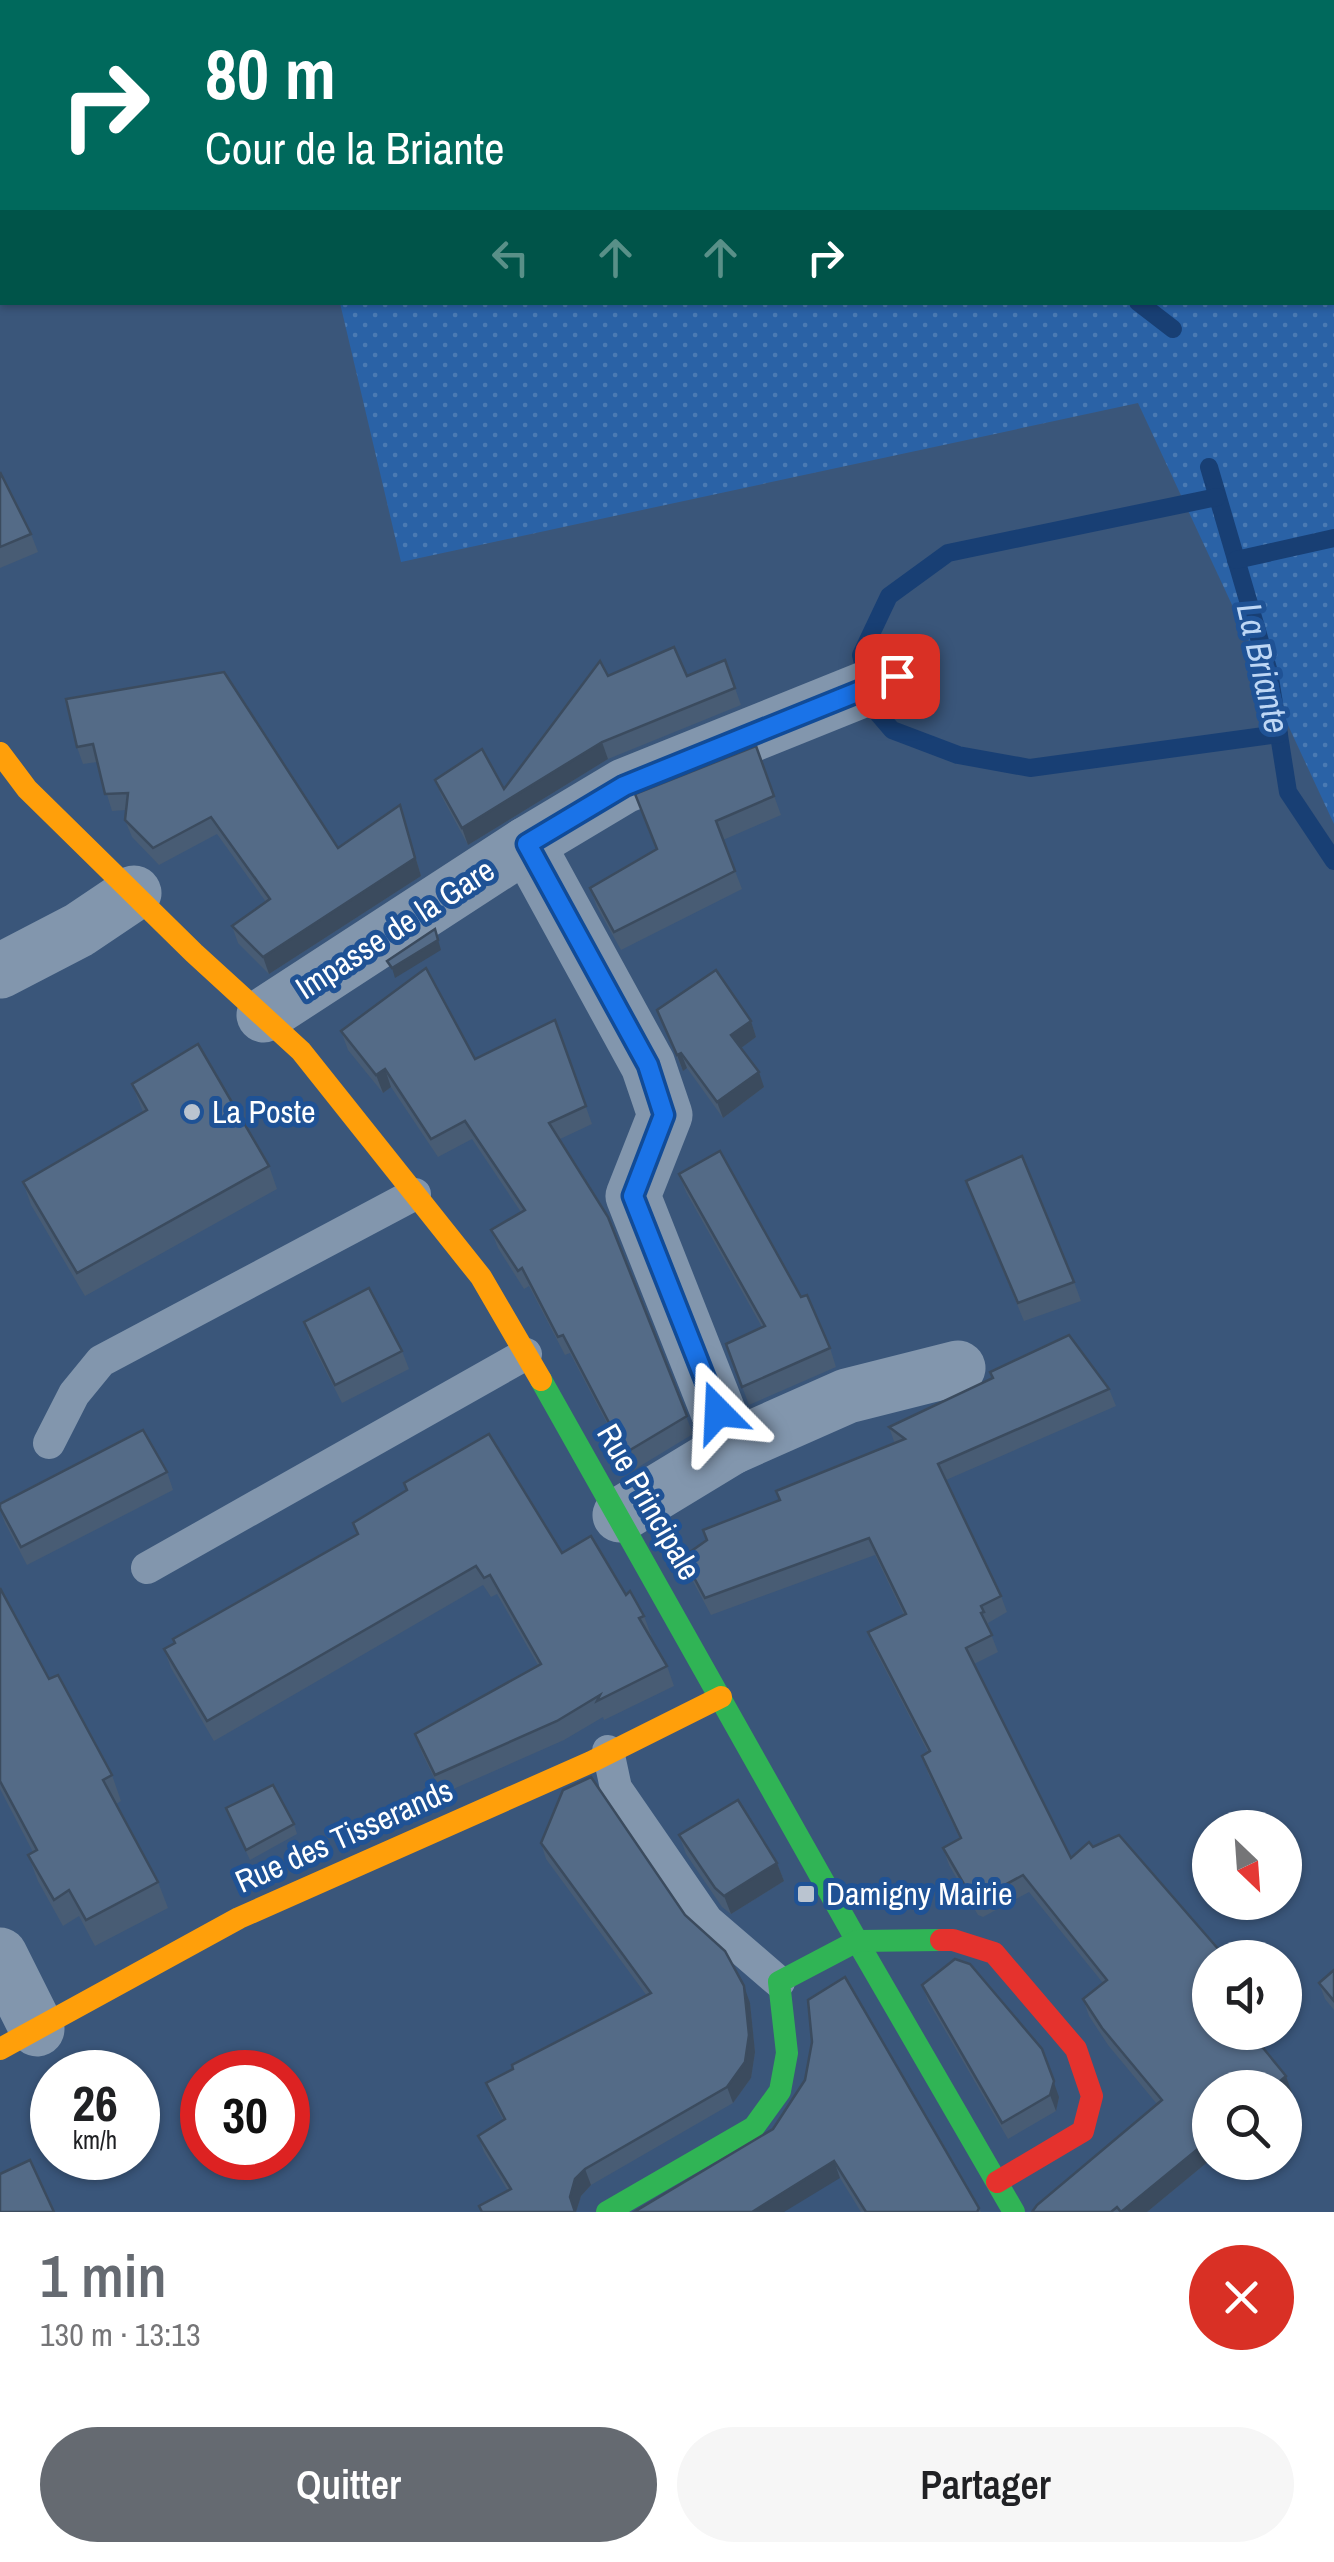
<!DOCTYPE html>
<html lang="fr">
<meta charset="utf-8">
<style>
:root{--surface:#fff;--page:#f6f6f6;--text:#202124;--muted:#757577;--accent:#656a71}
body{margin:0;font-family:"Archivo Narrow",sans-serif;background:var(--page);color:var(--text);height:100vh;display:flex;flex-direction:column;font-size:38px;white-space:nowrap}
*{box-sizing:border-box;margin:0}
p{font-size:32px;color:var(--muted)}
.icon{flex:none;width:55px;height:55px;fill:none;stroke:currentColor;stroke-width:2;stroke-linecap:round;stroke-linejoin:round}
.map{position:relative;height:2212px;overflow:hidden}
.drawer{display:flex;flex-direction:column;background:var(--surface);flex:1}
.drawer>*{flex:none}
.top-card{position:absolute;left:0px;top:0px;width:1335px;height:305px;box-shadow:0 2px 8px #0004;background:#00695c;color:#fff;overflow:hidden}
.needle{width:65px;rotate:155deg}
.fabs{position:absolute;left:1192px;top:1810px;display:grid;gap:20px}
.fabs a{display:grid;place-items:center;width:110px;height:110px;border-radius:50%;background:var(--surface);box-shadow:0 2px 8px #0004;font-size:50px}
.speed{position:absolute;left:30px;top:2050px;display:flex;gap:20px;font-size:50px;font-weight:700;text-align:center}
.speed>*{display:grid;place-content:center;width:130px;height:130px;border-radius:50%;background:var(--surface);box-shadow:0 2px 8px #0004;line-height:1}
.speed small{font-size:25px;font-weight:400}
.speed .limit{border:15px solid #d22;background:#fff;color:#111}
.pin{position:absolute;display:grid;place-items:center;width:85px;height:85px;color:#fff;margin:-42px;border-radius:20px;box-shadow:0 5px 15px #0006}
.me{position:absolute;width:110px;margin:-55px;rotate:339deg;stroke-linejoin:round;filter:drop-shadow(0 0 8px #0008)}
.turn{display:flex;align-items:center;gap:35px;height:210px;padding:0 40px;font-size:45px}
.turn .icon{width:130px;height:130px;stroke-width:2.5}
.turn b{display:block;font-size:70px;line-height:85px}
.lanes{display:flex;align-items:center;height:95px;padding:0 40px;background:#0003;justify-content:center;gap:50px;direction:ltr}
.lanes .off{opacity:.35}
.round{display:grid;place-items:center;flex:none;width:105px;height:105px;border-radius:52px;background:var(--page)}
.head{display:flex;align-items:center;justify-content:space-between;height:170px;padding:0 40px}
h1{font-size:60px;font-weight:600;line-height:75px;color:var(--accent)}
.primary-button{display:flex;gap:20px;margin-top:auto;padding:20px 40px}
.primary-button a{flex:1;height:115px;border-radius:60px;background:var(--accent);color:#fff;font-size:40px;font-weight:600;line-height:115px;text-align:center}
.primary-button a+a{background:var(--page);color:var(--text)}
.map>svg:first-child{display:block}
</style>
<div class="map">
<svg width="1334" height="2212" viewBox="0 0 1334 2212">
<defs>
<pattern id="grass-dots" width="8" height="8" patternUnits="userSpaceOnUse" patternTransform="scale(2.5)"><rect width="8" height="8" fill="#2a62a6"/><path d="M2 2h.1M6 6h.1" fill="none" stroke="#4a7ab3" stroke-width="1.8" stroke-linecap="round"/></pattern>
</defs>
<rect width="100%" height="100%" fill="#3a567a"/>
<!-- grass -->
<polygon fill="url(#grass-dots)" points="267,0 1334,0 1334,824 1138,403 401,562 340,303 1332,302 1332,2"/>
<g fill="none" stroke-linecap="round" stroke-linejoin="round">
<!-- stream -->
<g stroke="#183f74" stroke-width="18">
<polyline points="957,0 958,2"/>
<polyline points="1138,302 1173,329"/>
<polyline points="1209,467 1269,672 1288,792 1334,861"/>
<polyline points="1217,497 948,553 889,596 861,655 874,709 892,730 958,755 1030,768 1279,734"/>
<polyline points="1236,560 1334,538"/>
</g>
<!-- lane -->
<g stroke="#8296ad" stroke-width="32">
<polyline points="49,1443 74,1394 101,1361 415,1194"/>
<polyline points="147,1568 526,1354"/>
<polyline points="608,1751 616,1788 707,1920 779,1982"/>
</g>
<!-- street -->
<g stroke="#8296ad" stroke-width="55">
<polyline points="527,844 648,1065 665,1115 633,1196 732,1447 620,1515"/>
<polyline points="0,971 79,930 134,893"/>
<polyline points="264,1015 527,844 624,786 897,676"/>
<polyline points="732,1447 847,1396 958,1368"/>
<polyline points="0,1955 37,2029"/>
</g>
<!-- fast -->
<g stroke="#30b455" stroke-width="22">
<polyline points="541,1380 857,1941 1014,2212"/>
<polyline points="607,2212 754,2127 780,2091 787,2053 779,1982 857,1941 941,1940"/>
</g>
<!-- slow -->
<g stroke="#ff9f0a" stroke-width="22">
<polyline points="0,753 27,789 194,953 301,1051 481,1277 541,1380"/>
<polyline points="0,2049 239,1918 591,1762 721,1697"/>
</g>
<!-- jam -->
<polyline stroke="#e5322d" stroke-width="22" points="941,1940 953,1940 994,1953 1076,2049 1092,2096 1083,2131 997,2182"/>
</g>
<!-- wall -->
<g fill="#485c74">
<polygon points="0,94 2,101 2,273 0,274"/>
<polygon points="0,472 31,534 38,552 0,568"/>
<polygon points="725,660 741,705 608,759 468,845 442,797 435,780 504,789 608,676 687,676"/>
<polygon points="66,699 338,848 400,805 421,876 269,974 238,943 232,926 266,902 217,834 159,865 132,837 125,820 126,810 112,811 97,762 83,764 77,747"/>
<polygon points="756,746 781,815 723,840 742,889 621,950 597,907 590,888 657,850 635,794"/>
<polygon points="657,1010 751,1021 756,1037 741,1048 764,1087 723,1118 687,1068 683,1071"/>
<polygon points="555,1020 592,1124 560,1139 608,1217 693,1434 632,1471 570,1353 565,1355 529,1286 524,1289 498,1248 491,1230 521,1212 472,1139 438,1157 391,1087 383,1093 348,1050 341,1031 475,1059"/>
<polygon points="132,1084 269,1166 277,1189 85,1296 31,1205 23,1182 143,1112"/>
<polygon points="679,1174 801,1297 830,1348 836,1367 749,1405 726,1344 762,1327 686,1192"/>
<polygon points="966,1181 1074,1282 1081,1301 1024,1321"/>
<polygon points="304,1322 402,1351 409,1369 342,1403 310,1340"/>
<polygon points="1069,1335 1109,1389 1116,1406 946,1480 1001,1596 1007,1612 988,1623 990,1629 989,1629 998,1652 974,1664 1071,1858 1089,1842 1093,1847 1119,1835 1226,1958 1210,1958 1210,2032 1250,2032 1286,2076 1292,2093 1285,2099 1285,2088 1210,2088 1210,2160 1147,2212 1032,2212 1037,2205 1157,2104 1108,2045 1089,2016 1083,1999 1103,1983 1029,1892 983,1917 978,1915 949,1865 943,1848 960,1839 928,1773 922,1756 928,1752 874,1648 868,1632 904,1615 875,1555 711,1615 689,1574 683,1557 707,1540 703,1530 780,1500 776,1491 895,1444 889,1427 993,1379 990,1372"/>
<polygon points="167,1472 173,1490 27,1565 5,1523 0,1510"/>
<polygon points="353,1523 562,1553 626,1595 644,1616 651,1635 649,1636 667,1666 674,1686 604,1720 603,1717 564,1740 442,1794 422,1753 415,1734 538,1665 497,1594 491,1597 483,1585 214,1741 171,1668 164,1649 357,1534"/>
<polygon points="0,1588 49,1679 112,1775 121,1801 116,1804 158,1882 168,1908 95,1946 79,1916 63,1926 38,1881 28,1855 33,1852 0,1789"/>
<polygon points="226,1808 294,1824 297,1834 250,1860"/>
<polygon points="679,1835 777,1863 784,1881 731,1914 722,1907 686,1854"/>
<polygon points="541,1843 685,1915 750,2003 755,2052 751,2078 733,2103 591,2185 581,2196 576,2212 481,2212 479,2206 508,2191 484,2152 478,2136 503,2120 492,2100 486,2083 647,1996 546,1859"/>
<polygon points="1334,1970 1334,2010 1325,1999 1319,1983"/>
<polygon points="922,1985 1059,2097 1056,2111 1008,2139 928,2001"/>
<polygon points="773,2129 979,2208 981,2212 861,2212 840,2178"/>
</g>
<!-- shaded-wall -->
<g fill="#3b4b5e">
<polygon points="602,742 608,759 468,845 462,828"/>
<polygon points="400,805 421,876 269,974 263,957"/>
<polygon points="435,929 441,950 395,978 392,968"/>
<polygon points="751,1021 756,1037 737,1051 731,1035"/>
<polygon points="681,1053 687,1068 683,1071 677,1055"/>
<polygon points="385,1069 391,1087 383,1093 376,1075"/>
<polygon points="759,1072 764,1087 723,1118 717,1102"/>
<polygon points="777,1863 784,1881 731,1914 724,1896"/>
<polygon points="744,1986 750,2003 755,2052 751,2078 733,2103 727,2087"/>
<polygon points="1042,2049 1059,2097 1056,2111 1050,2095"/>
<polygon points="1286,2076 1292,2093 1285,2099 1285,2088 1272,2088"/>
<polygon points="1210,2139 1210,2160 1147,2212 1121,2212"/>
<polygon points="834,2161 840,2178 784,2212 752,2212"/>
<polygon points="585,2169 591,2185 581,2196 576,2212 574,2212 570,2197 575,2179"/>
</g>
<!-- building -->
<g fill="#546b87" stroke="#3b4b5e" stroke-width="2.5">
<polygon points="0,95 2,104 2,250 0,250"/>
<polygon points="0,472 31,534 0,547"/>
<polygon points="674,647 687,676 725,660 735,688 602,742 462,828 435,780 482,749 504,789 600,661 608,676"/>
<polygon points="224,672 338,848 400,805 415,858 263,957 232,926 270,899 211,817 153,848 125,820 128,793 105,794 93,744 77,747 66,699"/>
<polygon points="756,746 774,796 716,821 735,871 614,932 590,888 657,849 635,794"/>
<polygon points="435,929 438,940 392,968 387,961"/>
<polygon points="426,968 475,1059 555,1020 586,1106 549,1123 608,1217 687,1416 625,1453 563,1335 558,1337 522,1268 518,1271 491,1230 525,1210 465,1121 431,1139 385,1069 376,1075 341,1031"/>
<polygon points="716,970 751,1021 731,1035 759,1072 717,1102 681,1053 677,1055 657,1010"/>
<polygon points="198,1044 269,1166 77,1273 23,1182 147,1110 132,1084"/>
<polygon points="720,1151 801,1297 807,1295 830,1348 742,1387 726,1344 765,1326 679,1174"/>
<polygon points="1022,1156 1074,1282 1018,1303 966,1181"/>
<polygon points="369,1288 402,1351 335,1385 304,1322"/>
<polygon points="1069,1335 1109,1389 938,1464 1001,1596 981,1606 984,1612 981,1613 992,1635 966,1648 1071,1858 1089,1842 1093,1847 1119,1835 1226,1958 1210,1958 1210,1980 1208,1982 1210,1984 1210,2032 1250,2032 1286,2076 1272,2088 1210,2088 1210,2139 1121,2212 1117,2207 1111,2212 1032,2212 1037,2205 1162,2100 1102,2028 1083,1999 1107,1980 1023,1875 977,1900 972,1898 943,1848 961,1838 922,1756 930,1751 868,1632 906,1614 869,1538 705,1598 683,1557 707,1540 703,1530 780,1500 776,1491 905,1439 889,1427 993,1378 990,1372"/>
<polygon points="143,1430 167,1472 21,1547 0,1508 0,1504"/>
<polygon points="489,1434 562,1553 591,1536 626,1595 630,1591 644,1616 639,1618 667,1666 597,1701 600,1695 557,1721 435,1775 415,1734 541,1664 490,1575 484,1578 476,1566 207,1721 164,1649 175,1643 173,1639 358,1534 353,1523 407,1490 404,1483"/>
<polygon points="0,1588 49,1679 58,1675 112,1775 103,1780 158,1882 86,1920 69,1890 54,1900 28,1855 37,1850 0,1781"/>
<polygon points="591,1777 685,1915 725,1951 744,1986 749,2035 745,2062 727,2087 585,2169 575,2179 570,2197 575,2212 482,2212 479,2206 511,2189 478,2136 505,2119 486,2083 513,2069 512,2065 651,1993 541,1843 563,1790"/>
<polygon points="273,1785 294,1824 246,1850 226,1808"/>
<polygon points="738,1800 777,1863 724,1896 715,1888 679,1835"/>
<polygon points="955,1959 970,1964 1042,2049 1054,2081 1050,2095 1002,2123 922,1985"/>
<polygon points="1334,1970 1334,2001 1319,1983"/>
<polygon points="845,1977 979,2208 977,2212 866,2212 834,2161 752,2212 634,2212 773,2129 805,2080 812,2042 808,2000"/>
<polygon points="30,2160 54,2212 0,2212 0,2174"/>
</g>
<g fill="none" stroke-linecap="round" stroke-linejoin="round">
<!-- route casing -->
<g stroke="#114b97" stroke-width="25">
<polyline id="route" points="718,1412 633,1196 664,1115 648,1065 527,844 624,786 897,676"/>
</g>
<!-- route -->
<use href="#route" stroke="#1a73e8" stroke-width="18"/>
</g>
<!-- markers -->
<g fill="#bac4d0" stroke="#1f5295" stroke-width="4">
<circle cx="192" cy="1112" r="10"/>
<rect x="796" y="1884" width="20" height="20" rx="5"/>
</g>
<g text-anchor="middle" stroke-width="10" stroke-linejoin="round" paint-order="stroke">
<!-- street labels -->
<g font-size="32" fill="#fff" stroke="#1f5295">
<text transform="translate(395 929) rotate(-33)" y="11">Impasse de la Gare</text>
<text transform="translate(649 1502) rotate(60)" y="11">Rue Principale</text>
<text transform="translate(344 1836) rotate(-24)" y="11">Rue des Tisserands</text>
</g>
<!-- poi labels -->
<g font-size="32" fill="#fff" stroke="#1f5295" text-anchor="start">
<text x="212" y="1123">La Poste</text>
<text x="826" y="1905">Damigny Mairie</text>
</g>
<!-- water labels -->
<g font-size="35" font-style="italic" fill="#bed7f5" stroke="#1f5295">
<text transform="translate(1263 668) rotate(77)" y="12">La Briante</text>
</g>
</g>
</svg>
<div class="fabs">
<a><svg class="needle" viewBox="-14 -14 28 28"><path d="M0-13l5 13h-10z" fill="#e53935"/><path d="M0 13l5-13h-10z" fill="#757577"/></svg></a>
<a><svg class="icon" aria-label="sound" viewBox="0 0 24 24"><path d="M4 9h4l5-4v14l-5-4H4zM17 9q2 3 0 6"/></svg></a>
<a><svg class="icon" aria-label="search" viewBox="0 0 24 24"><circle cx="10" cy="10" r="6"/><path d="M15 15l6 6"/></svg></a>
</div>
<div class="speed"><div>26<small>km/h</small></div><div class="limit">30</div></div>
<div class="pin" style="left:897px;top:676px;background:#d93025"><svg class="icon" aria-label="arrive" viewBox="0 0 24 24"><path d="M6 21V4h12l-3 4 3 4H6"/></svg></div>
<svg class="me" style="left:718px;top:1412px" viewBox="-20 -20 40 40"><path d="M0-17L14 15 0 8-14 15z" fill="#1a73e8" stroke="#fff" stroke-width="4"/></svg>
<div class="top-card">
<div class="turn"><svg class="icon" aria-label="right" viewBox="0 0 24 24"><path d="M7 20v-9h11M14 6l5 5-5 5"/></svg><div><b>80 m</b>Cour de la Briante</div></div>
<div class="lanes"><svg class="icon off" aria-label="left" viewBox="0 0 24 24"><path d="M17 20v-9H6M10 6l-5 5 5 5"/></svg><svg class="icon off" aria-label="ahead" viewBox="0 0 24 24"><path d="M12 20V5M6 11l6-6 6 6"/></svg><svg class="icon off" aria-label="ahead" viewBox="0 0 24 24"><path d="M12 20V5M6 11l6-6 6 6"/></svg><svg class="icon" aria-label="right" viewBox="0 0 24 24"><path d="M7 20v-9h11M14 6l5 5-5 5"/></svg></div>
</div>
</div>
<section class="drawer">
<div class="head"><div><h1>1 min</h1><p>130 m · 13:13</p></div><a class="round" style="background:#d93025;color:#fff"><svg class="icon" aria-label="close" viewBox="0 0 24 24"><path d="M6 6l12 12M18 6L6 18"/></svg></a></div>
<div class="primary-button"><a>Quitter</a><a>Partager</a></div>
</section>
